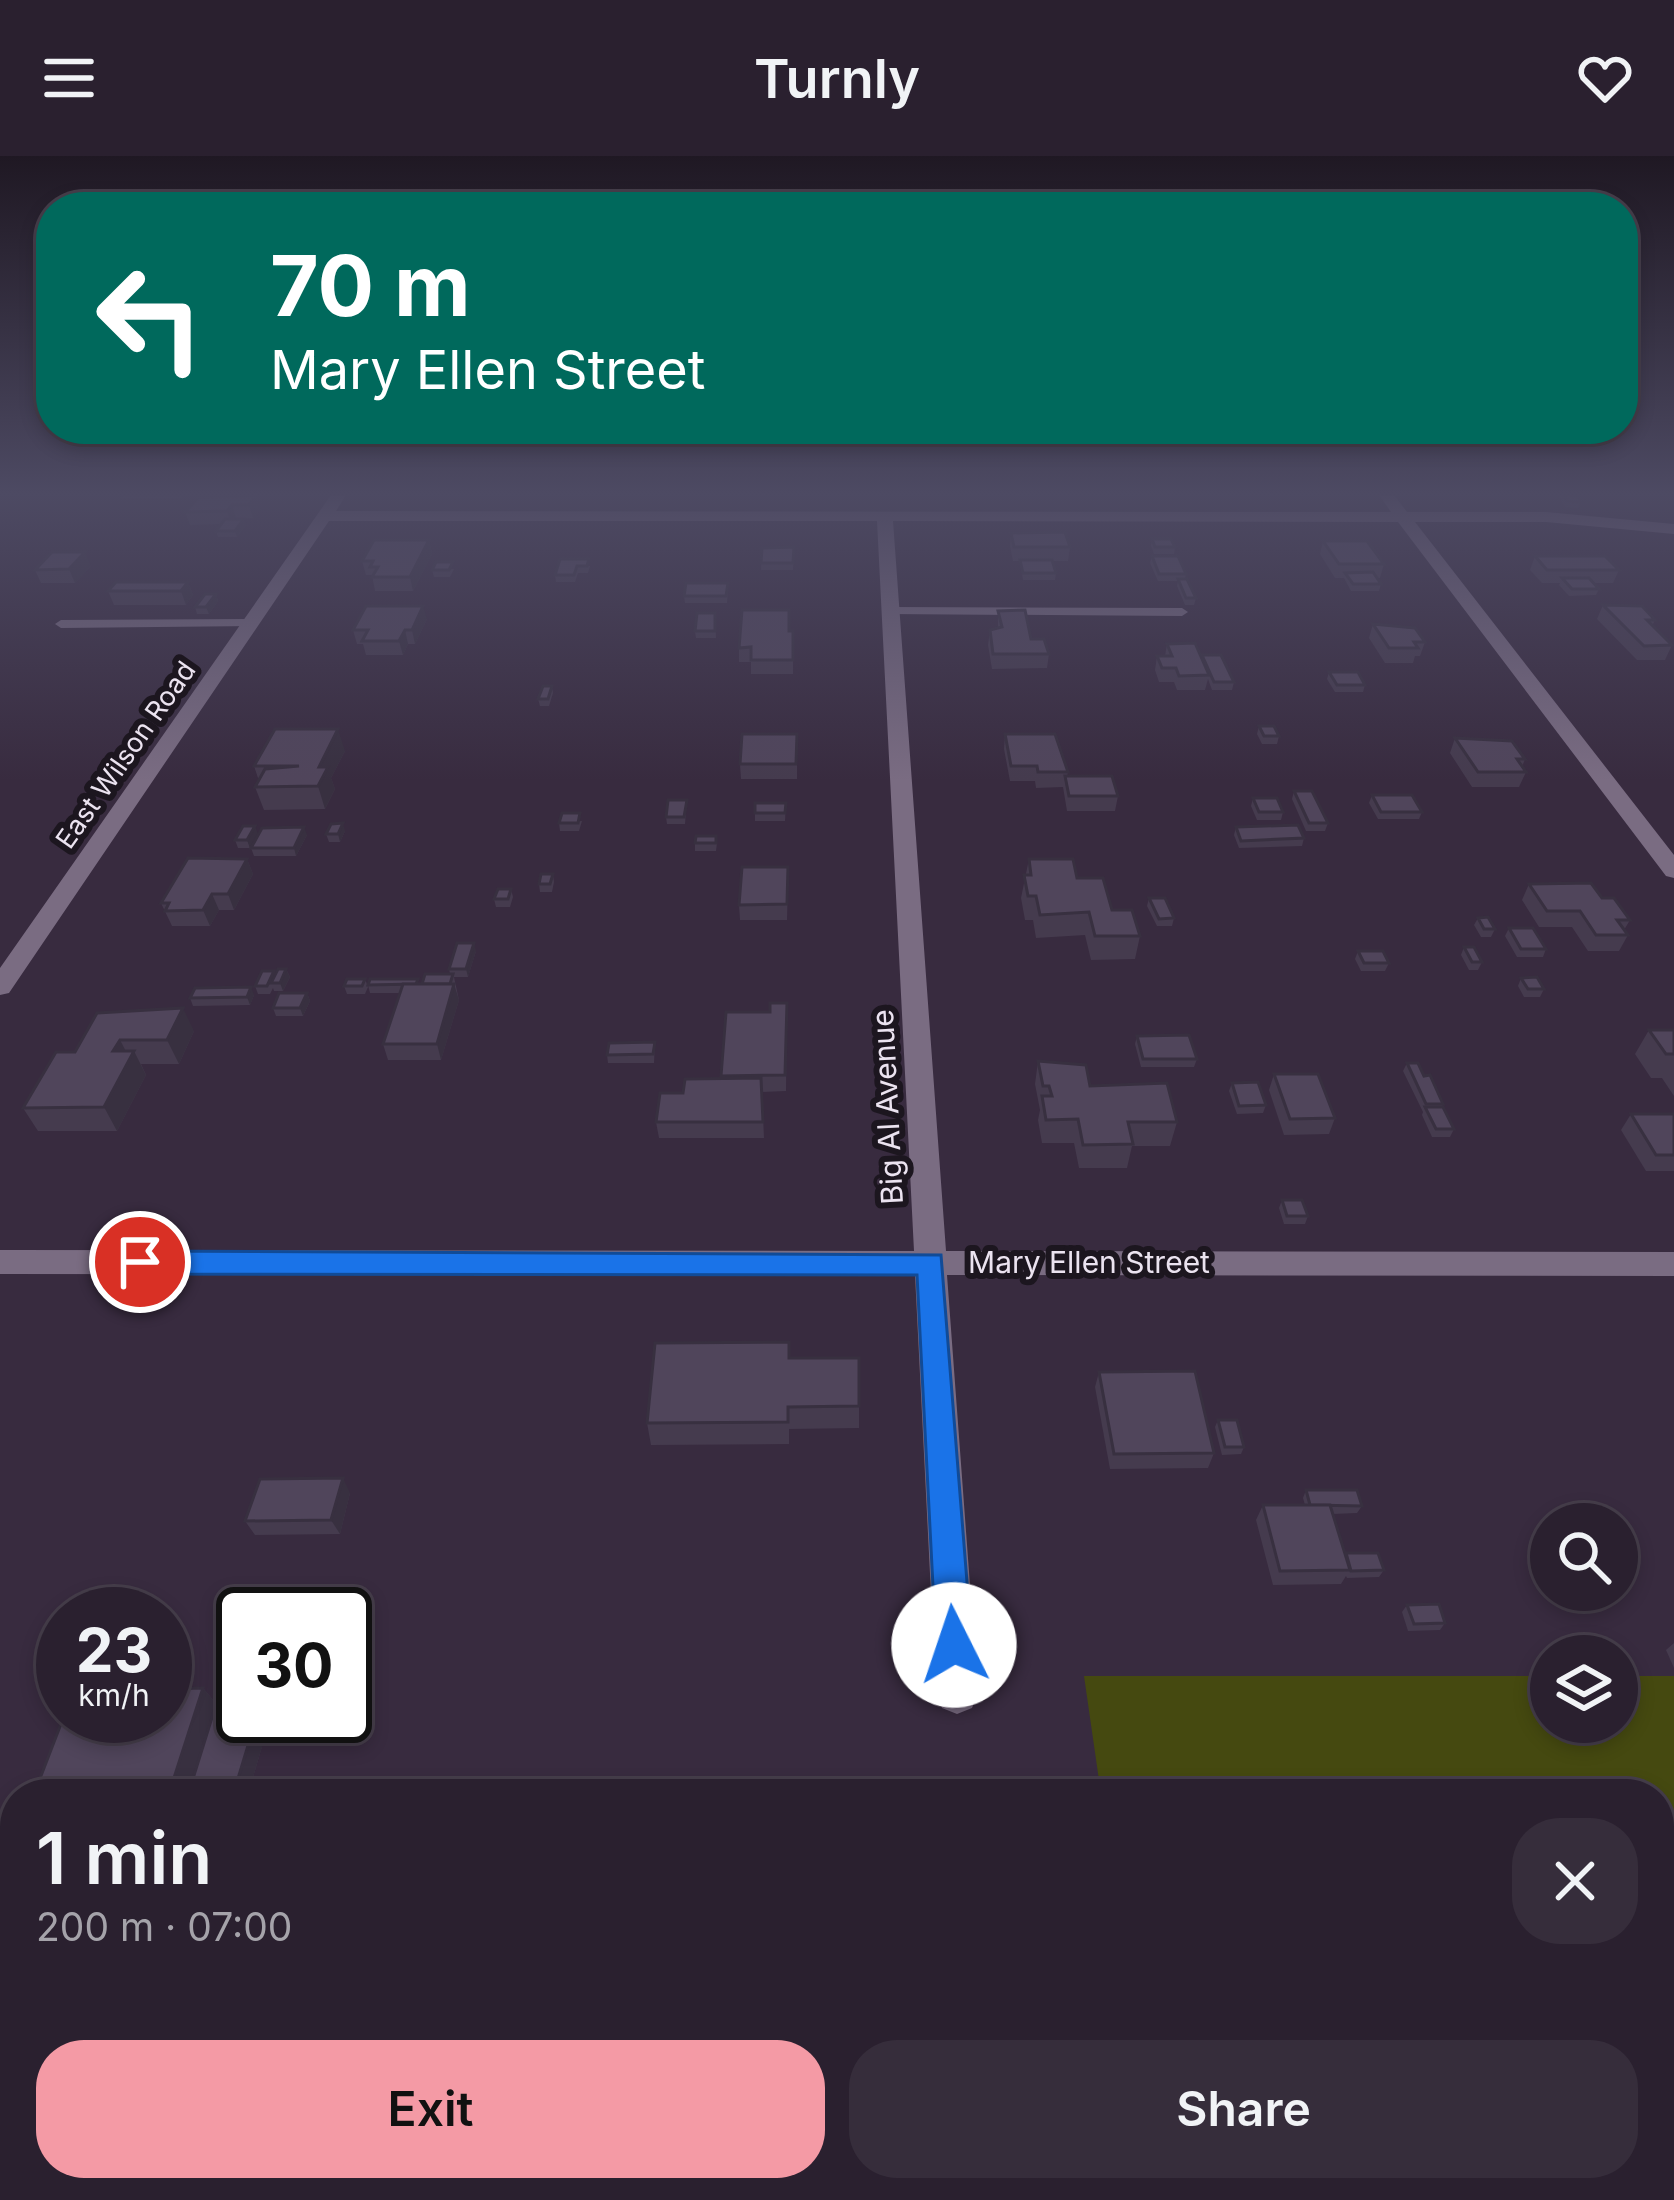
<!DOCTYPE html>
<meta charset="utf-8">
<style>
:root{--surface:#2a202f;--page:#362d3b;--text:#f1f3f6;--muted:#a5a3aa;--line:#463e4b;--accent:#f49aa5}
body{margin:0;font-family:Inter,sans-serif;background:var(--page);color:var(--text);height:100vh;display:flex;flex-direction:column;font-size:45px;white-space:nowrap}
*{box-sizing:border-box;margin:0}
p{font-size:39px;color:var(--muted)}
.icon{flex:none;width:66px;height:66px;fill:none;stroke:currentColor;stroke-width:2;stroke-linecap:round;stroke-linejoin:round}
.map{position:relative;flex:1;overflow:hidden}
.details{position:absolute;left:0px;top:1623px;width:1674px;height:423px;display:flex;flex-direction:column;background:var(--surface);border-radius:48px 48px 0 0;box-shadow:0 6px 18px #0003,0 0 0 3px var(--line)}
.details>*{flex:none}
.banner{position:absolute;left:36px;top:36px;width:1602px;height:252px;border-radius:48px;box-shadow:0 6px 18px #0003,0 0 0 3px var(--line);background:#00695c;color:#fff;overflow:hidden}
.tools{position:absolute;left:1530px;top:1347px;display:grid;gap:24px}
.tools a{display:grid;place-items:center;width:108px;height:108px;border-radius:50%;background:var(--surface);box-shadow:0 6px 18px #0003,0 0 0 3px var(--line);font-size:60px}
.speed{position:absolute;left:36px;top:1431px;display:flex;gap:24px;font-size:60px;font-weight:700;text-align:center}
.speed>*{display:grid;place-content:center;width:156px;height:156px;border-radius:50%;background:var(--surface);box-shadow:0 6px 18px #0003,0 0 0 3px var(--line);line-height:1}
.speed small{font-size:30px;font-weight:400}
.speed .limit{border:6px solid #111;border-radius:18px;background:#fff;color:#111}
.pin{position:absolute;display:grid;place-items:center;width:102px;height:102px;color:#fff;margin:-51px;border:6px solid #fff;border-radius:50%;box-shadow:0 3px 12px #0007}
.me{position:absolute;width:132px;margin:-66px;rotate:356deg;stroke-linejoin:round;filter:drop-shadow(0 0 9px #0008)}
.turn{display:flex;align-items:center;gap:42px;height:252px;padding:0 36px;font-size:54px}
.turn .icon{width:156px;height:156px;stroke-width:2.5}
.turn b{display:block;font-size:84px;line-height:102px}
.round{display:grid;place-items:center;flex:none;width:126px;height:126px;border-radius:48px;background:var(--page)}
.summary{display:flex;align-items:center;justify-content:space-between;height:204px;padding:0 36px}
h1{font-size:72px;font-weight:600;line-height:90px}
.button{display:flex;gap:24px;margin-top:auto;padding:24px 36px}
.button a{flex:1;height:138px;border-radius:48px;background:var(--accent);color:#111;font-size:48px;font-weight:600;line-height:138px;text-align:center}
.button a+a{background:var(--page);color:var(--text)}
header{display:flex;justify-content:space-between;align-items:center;height:156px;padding:0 36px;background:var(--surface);font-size:54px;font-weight:600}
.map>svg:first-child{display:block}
</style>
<header><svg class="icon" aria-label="menu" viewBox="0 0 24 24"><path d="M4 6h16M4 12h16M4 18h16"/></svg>Turnly<svg class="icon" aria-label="heart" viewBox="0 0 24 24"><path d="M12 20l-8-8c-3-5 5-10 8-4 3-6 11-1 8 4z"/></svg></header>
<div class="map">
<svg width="1674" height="2044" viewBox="0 0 1674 2044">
<rect width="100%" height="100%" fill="#382b3f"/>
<!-- green -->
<polygon fill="#454910" points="1084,1520 1551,1520 1551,1566 1617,1566 1617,1520 1674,1520 1674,2044 1156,2044 1154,2031 1659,2031 1659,1638 1101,1638"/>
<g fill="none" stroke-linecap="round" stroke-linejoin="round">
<!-- service -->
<g fill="#7a6c82" fill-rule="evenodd">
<polygon points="891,451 1182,452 1188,456 1182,460 887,458 887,452"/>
<polygon points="250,463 256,467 254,470 61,472 55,468 61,464"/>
<polygon points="0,1701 15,1708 15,1743 0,1736"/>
</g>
<!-- minor -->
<polygon fill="#7a6c82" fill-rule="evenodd" points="331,339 346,339 336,355 1391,356 1379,339 1394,339 1407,356 1546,356 1674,368 1674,378 1546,366 1415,366 1674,699 1674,722 1666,720 1398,366 893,365 946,1095 1674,1096 1674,1120 947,1119 978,1537 972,1552 957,1558 942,1552 936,1537 915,1119 0,1118 0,1094 914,1095 877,365 329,365 9,837 0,839 0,812"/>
</g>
<!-- wall -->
<g fill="#453b4e">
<polygon points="121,339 183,339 180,343 122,343"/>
<polygon points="1558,339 1577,339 1581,346 1578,352 1565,351"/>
<polygon points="256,340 260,353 253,362 236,363 246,369 237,381 218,381 216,375 221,368 190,369 185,356"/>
<polygon points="1011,377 1070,391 1068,405 1052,405 1056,417 1055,424 1023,424 1020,405 1013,405 1010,390"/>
<polygon points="1152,383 1175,391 1174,398 1154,398 1151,390"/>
<polygon points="429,384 432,398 413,435 375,435 372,419 366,419 362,405"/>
<polygon points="1323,385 1384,408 1380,422 1376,422 1381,428 1379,435 1351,435 1344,422 1335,422 1320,398"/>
<polygon points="794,391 793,414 761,414 762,392"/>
<polygon points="1152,400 1186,418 1185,423 1196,442 1194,449 1185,449 1177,430 1178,425 1158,425 1150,407"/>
<polygon points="1535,400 1619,414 1613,427 1594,427 1599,433 1596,439 1569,440 1559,429 1560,427 1542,427 1530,414"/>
<polygon points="560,403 590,410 588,417 578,417 575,426 556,426 555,419"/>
<polygon points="91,410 75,427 41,427 35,414"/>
<polygon points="454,413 450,421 434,421 432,414"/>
<polygon points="188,426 193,439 186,449 114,449 108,435"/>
<polygon points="728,434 727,447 685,447 684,440"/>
<polygon points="216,438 218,445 209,458 197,458 195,451"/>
<polygon points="1603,449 1655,464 1652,470 1672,489 1665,504 1637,504 1597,463"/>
<polygon points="998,455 1049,498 1047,512 992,513 988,489 990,474 998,472"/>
<polygon points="715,457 716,482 696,482 695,475"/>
<polygon points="427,463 415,488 408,488 403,499 366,499 363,488 357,488 353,474"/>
<polygon points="1373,468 1425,486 1420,500 1415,500 1413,507 1385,507 1369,482"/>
<polygon points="790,475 793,475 793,518 751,518 751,506 739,506 739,492"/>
<polygon points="1167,488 1201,503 1202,499 1234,526 1232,534 1212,534 1208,523 1205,534 1177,534 1174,526 1159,526 1155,514 1157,500 1165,500"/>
<polygon points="1329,516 1365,529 1363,536 1335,536 1327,523"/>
<polygon points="552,530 553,537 549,550 540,550 538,543"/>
<polygon points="1259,570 1279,580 1277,588 1262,588 1257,578"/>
<polygon points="797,578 797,623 741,623 740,608"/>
<polygon points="1005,578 1068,616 1067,620 1118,640 1115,655 1067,655 1063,631 1036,632 1035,625 1010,625 1004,593"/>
<polygon points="1455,582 1525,603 1522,611 1526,616 1519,631 1472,631 1450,597"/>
<polygon points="345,595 331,622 335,633 325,653 264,654 255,631 259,625 254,610"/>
<polygon points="1294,635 1328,667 1325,675 1306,675 1292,643"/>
<polygon points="1372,639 1422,656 1419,663 1378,663 1369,647"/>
<polygon points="1253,642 1283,656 1281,664 1257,664 1251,650"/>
<polygon points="687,644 685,668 667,668 666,661"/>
<polygon points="755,647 786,647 785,665 755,665"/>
<polygon points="582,665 579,675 560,675 559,667"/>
<polygon points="243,670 250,692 238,692 235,684"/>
<polygon points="1236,671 1304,682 1302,690 1239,692 1234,679"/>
<polygon points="345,675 340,686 329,686 326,678"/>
<polygon points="307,679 296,700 254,700 251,692"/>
<polygon points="695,687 717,687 716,695 695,695"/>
<polygon points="247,703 253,718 234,754 219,754 210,770 172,770 161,747"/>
<polygon points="1029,703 1077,722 1140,780 1135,803 1091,804 1085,779 1036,782 1033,764 1025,764 1021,742"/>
<polygon points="553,718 554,726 552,736 540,736 539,728"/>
<polygon points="788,726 787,764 740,764 739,749"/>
<polygon points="1529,728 1602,742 1630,764 1624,774 1628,779 1619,795 1588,795 1572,771 1539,771 1522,744"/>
<polygon points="511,733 513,741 510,751 496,751 494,743"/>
<polygon points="1149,742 1174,762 1172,770 1157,770 1147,750"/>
<polygon points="1478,762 1495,773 1491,781 1481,781 1474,769"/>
<polygon points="1509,772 1546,793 1543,801 1517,801 1505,780"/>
<polygon points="1464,791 1482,806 1478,814 1469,814 1461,799"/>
<polygon points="476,795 468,821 454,821 459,844 441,904 388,904 383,888 400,837 370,837 368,829 419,828 450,818 449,813"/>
<polygon points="1358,795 1389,807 1385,815 1361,815 1355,803"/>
<polygon points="286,813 290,821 283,835 274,835 273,832 270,838 258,838 255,830 274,815 275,818"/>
<polygon points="1521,822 1544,833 1540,841 1524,841 1518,830"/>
<polygon points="365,823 368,831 365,838 347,838 344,830"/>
<polygon points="307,837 310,845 303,860 276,860 273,852"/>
<polygon points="254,839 250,849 193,850 190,842"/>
<polygon points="787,847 786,935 762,936 764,982 659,982 656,966 683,937 721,922 726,856 770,856"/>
<polygon points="97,857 194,875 179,908 141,908 146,919 117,975 38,975 23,952 75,896"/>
<polygon points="1649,874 1674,874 1674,940 1662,922 1651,922 1635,898"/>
<polygon points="1137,880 1197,903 1194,911 1141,911 1135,888"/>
<polygon points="655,886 654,907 608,907 607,899"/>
<polygon points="1038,905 1090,930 1177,966 1170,990 1132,990 1127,1012 1079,1012 1074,987 1042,987 1038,964 1040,954 1035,928"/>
<polygon points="1407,907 1424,920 1443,948 1442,951 1454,973 1450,981 1432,981 1422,959 1423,956 1403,915"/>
<polygon points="1274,918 1335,962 1329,978 1284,979 1269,934"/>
<polygon points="1232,927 1266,949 1263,957 1237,958 1229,935"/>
<polygon points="1631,958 1674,958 1674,1015 1646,1015 1621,974"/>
<polygon points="1282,1044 1308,1060 1305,1068 1284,1068 1279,1052"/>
<polygon points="790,1202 859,1202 859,1272 789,1273 789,1288 651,1289 647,1267"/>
<polygon points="1099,1216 1214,1297 1208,1312 1110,1313 1095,1231"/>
<polygon points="1218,1264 1244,1291 1241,1298 1222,1299 1215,1271"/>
<polygon points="1306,1334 1362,1350 1357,1357 1333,1358 1345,1399 1384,1414 1379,1421 1347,1422 1346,1420 1341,1428 1273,1429 1256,1364 1263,1349 1305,1349 1303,1342"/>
<polygon points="350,1337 340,1378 255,1379 245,1365"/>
<polygon points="1407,1449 1445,1467 1440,1474 1408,1475 1402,1456"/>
<polygon points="1674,1487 1674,1512 1666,1494"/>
<polygon points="203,1532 219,1551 218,1555 269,1567 248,1638 200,1638 194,1632 192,1638 34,1638"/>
</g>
<!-- shaded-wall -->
<g fill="#383040">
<polygon points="256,340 260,353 253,362 249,349"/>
<polygon points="232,349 236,362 231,368 227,355"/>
<polygon points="244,363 246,369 237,381 235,375"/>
<polygon points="429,384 432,398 413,435 410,421"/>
<polygon points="85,396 91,410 75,427 69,413"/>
<polygon points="188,426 193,439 186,449 181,435"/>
<polygon points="216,438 218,445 209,458 206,451"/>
<polygon points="423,450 427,463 415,488 412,474"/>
<polygon points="405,474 408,488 403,499 399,485"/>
<polygon points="338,573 345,595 331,622 335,633 325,653 318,630 319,611"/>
<polygon points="343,667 345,675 340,686 338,678"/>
<polygon points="255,670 258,678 250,692 247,684"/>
<polygon points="304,671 307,679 296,700 294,692"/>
<polygon points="247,703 253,718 234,754 228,738"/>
<polygon points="212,738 219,754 210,770 203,754"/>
<polygon points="474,787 476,795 468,821 466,813"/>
<polygon points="286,813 290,821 283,835 280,827"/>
<polygon points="454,828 459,844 441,904 437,888"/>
<polygon points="251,831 254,839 250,849 247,841"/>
<polygon points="307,837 310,845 303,860 300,852"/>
<polygon points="183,852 194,875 179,908 167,884"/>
<polygon points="120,884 130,903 134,895 146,919 117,975 104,951 113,895"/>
<polygon points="343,1322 350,1337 340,1378 331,1364"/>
<polygon points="203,1532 219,1551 195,1629 191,1629 194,1632 192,1638 186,1638 173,1625"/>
<polygon points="257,1560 263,1560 269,1567 248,1638 245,1638 236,1629"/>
<polygon points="160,1625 174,1638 156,1638"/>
<polygon points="20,2031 40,2031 35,2044 15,2044"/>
</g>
<!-- building -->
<g fill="#50455b" stroke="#383040" stroke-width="3">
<polygon points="1564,339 1577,339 1581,346 1567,345"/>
<polygon points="256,340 249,349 232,349 227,355 185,356 199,341"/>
<polygon points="225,363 244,363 235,375 216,375"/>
<polygon points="1065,376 1070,391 1014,391 1011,377"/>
<polygon points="1152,383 1171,383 1175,391 1155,391"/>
<polygon points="374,384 429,384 410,421 372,421 378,411 370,411 373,405 362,405"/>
<polygon points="1323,385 1367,385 1384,408 1339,408"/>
<polygon points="794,391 793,407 761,407 762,392"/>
<polygon points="52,396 85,396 69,413 35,414"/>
<polygon points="1152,400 1178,400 1186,418 1159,418"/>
<polygon points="1535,400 1605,400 1619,414 1547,414"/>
<polygon points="560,403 589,403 587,410 577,410 574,419 555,419"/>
<polygon points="1020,404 1052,404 1056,417 1023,417"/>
<polygon points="436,406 453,406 449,414 432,414"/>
<polygon points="1373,416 1381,428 1353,428 1345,417"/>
<polygon points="1562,422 1589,422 1599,433 1572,433"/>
<polygon points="1178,423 1187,423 1196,442 1186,442"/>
<polygon points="116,426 188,426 181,435 108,435"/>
<polygon points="686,427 728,427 726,440 684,440"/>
<polygon points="205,438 216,438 206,451 195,451"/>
<polygon points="1603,449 1642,450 1655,464 1647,464 1672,489 1644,490"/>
<polygon points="366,450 423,450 412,474 405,474 399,485 362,485 368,474 353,474"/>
<polygon points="742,454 789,454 789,475 793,475 793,504 751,504 751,491 739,492"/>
<polygon points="1025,454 1031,483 1044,483 1049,498 993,498 990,474 1002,471 998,455"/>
<polygon points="697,457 715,457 715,475 695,475"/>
<polygon points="1373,468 1415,472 1425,486 1414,486 1418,492 1389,492"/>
<polygon points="1195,487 1209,519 1179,520 1176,512 1162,512 1157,500 1172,500 1167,488"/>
<polygon points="1202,499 1221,499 1234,526 1214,526"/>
<polygon points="1329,516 1358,516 1365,529 1337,529"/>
<polygon points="543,530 552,530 548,543 538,543"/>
<polygon points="1259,570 1274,570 1279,580 1264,580"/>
<polygon points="275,573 338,573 319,611 328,611 318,630 255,631 265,613 299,610 254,610"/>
<polygon points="742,578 797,578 796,608 740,608"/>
<polygon points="1005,578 1055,578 1068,616 1038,616 1037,610 1011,610"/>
<polygon points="1455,582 1512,585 1525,603 1517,603 1526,616 1478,616"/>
<polygon points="1065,620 1112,620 1118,640 1069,640"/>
<polygon points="1294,635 1312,635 1328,667 1309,667"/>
<polygon points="1372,639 1412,639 1422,656 1381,656"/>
<polygon points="1253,642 1277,642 1283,656 1259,656"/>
<polygon points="668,644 687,644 684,661 666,661"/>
<polygon points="755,647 786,647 785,657 755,657"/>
<polygon points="562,657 580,657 578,667 559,667"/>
<polygon points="343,667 338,678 326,678 331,668"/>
<polygon points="1298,669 1304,682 1241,685 1236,671"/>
<polygon points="243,670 255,670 247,684 235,684"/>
<polygon points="304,671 294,692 251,692 262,672"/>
<polygon points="696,680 716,680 716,687 695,687"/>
<polygon points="188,702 247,703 228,738 212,738 203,754 165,755 169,747 161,747"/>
<polygon points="1029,703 1073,703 1077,722 1103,722 1112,754 1132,754 1140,780 1095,780 1089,756 1040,759 1036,740 1028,740 1024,719 1031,719"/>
<polygon points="742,711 788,711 787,748 739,749"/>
<polygon points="541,718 553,718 550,728 539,728"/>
<polygon points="1591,727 1602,742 1614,742 1630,764 1617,764 1628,779 1596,779 1580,755 1547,755 1529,728"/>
<polygon points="498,733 511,733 508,743 494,743"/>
<polygon points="1149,742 1165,742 1174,762 1159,763"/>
<polygon points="1488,761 1495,773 1484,773 1478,762"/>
<polygon points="1509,772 1533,772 1546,793 1521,793"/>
<polygon points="457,787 474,787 466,813 449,813"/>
<polygon points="1464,791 1474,791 1482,806 1472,806"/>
<polygon points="1358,795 1383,795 1389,807 1364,807"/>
<polygon points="278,813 286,813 280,827 271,827"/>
<polygon points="262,815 274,815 267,830 255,830"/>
<polygon points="425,818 453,818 450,828 422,828"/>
<polygon points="1537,821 1544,833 1528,833 1521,822"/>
<polygon points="347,823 365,823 362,830 344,830"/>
<polygon points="370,823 418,823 416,828 368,829"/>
<polygon points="403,828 454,828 437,888 383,888"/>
<polygon points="251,831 247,841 190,842 195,832"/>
<polygon points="279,837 307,837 300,852 273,852"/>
<polygon points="770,847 787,847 785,919 721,920 726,856 770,856"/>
<polygon points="183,852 167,884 120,884 113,895 134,895 104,951 23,952 56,896 75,896 97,857"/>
<polygon points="1649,874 1674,874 1674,898 1666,898"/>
<polygon points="1189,879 1197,903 1143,903 1137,880"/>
<polygon points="655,886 653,898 607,899 609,887"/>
<polygon points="1038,905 1086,909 1090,930 1167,927 1177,966 1128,966 1133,988 1083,989 1078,963 1046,964 1042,940 1052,940 1049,930 1043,930"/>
<polygon points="1407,907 1418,907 1424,920 1430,919 1443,948 1426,948"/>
<polygon points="1274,918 1318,918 1335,962 1290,963"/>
<polygon points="761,922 763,966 656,966 660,937 683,937 685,923"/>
<polygon points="1258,926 1266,949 1239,950 1232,927"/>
<polygon points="1425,951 1443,951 1454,973 1436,973"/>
<polygon points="1631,958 1674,958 1674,999 1656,999"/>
<polygon points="1282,1044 1302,1044 1308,1060 1287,1060"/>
<polygon points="789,1186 789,1202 859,1202 859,1250 788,1251 788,1266 647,1267 655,1187"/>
<polygon points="1195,1215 1214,1297 1114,1298 1099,1216"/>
<polygon points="1218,1264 1237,1264 1244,1291 1225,1291"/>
<polygon points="343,1322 331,1364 245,1365 260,1323"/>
<polygon points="1306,1334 1357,1334 1362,1350 1310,1349"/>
<polygon points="1263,1349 1330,1349 1350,1414 1280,1415"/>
<polygon points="1346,1397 1378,1397 1384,1414 1351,1415"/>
<polygon points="1439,1448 1445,1467 1414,1468 1407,1449"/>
<polygon points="203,1532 173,1625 160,1625 156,1638 34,1638 64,1560 165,1560 165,1533"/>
<polygon points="214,1555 243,1555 243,1560 257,1560 236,1629 191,1629"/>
<polygon points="0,1987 15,1987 15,2031 20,2031 15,2044 0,2044"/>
</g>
<!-- sky -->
<linearGradient id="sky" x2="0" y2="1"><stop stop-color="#1f1823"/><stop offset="0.54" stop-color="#4d4a63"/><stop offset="1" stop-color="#4d4a63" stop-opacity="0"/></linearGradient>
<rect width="1674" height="625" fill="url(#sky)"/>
<!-- route -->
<polygon fill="#1a73e8" stroke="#114b97" stroke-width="3" points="140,1095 941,1099 972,1489 967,1501 954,1507 941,1501 936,1489 917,1119 140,1118 129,1114 125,1106 129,1098"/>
<g text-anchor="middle" stroke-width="12" stroke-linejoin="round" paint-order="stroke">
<!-- far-street labels -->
<g font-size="27" fill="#ebe3f0" stroke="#1c161f">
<text transform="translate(126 599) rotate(-55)" y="9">East Wilson Road</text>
</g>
<!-- street labels -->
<g font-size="30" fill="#ebe3f0" stroke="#1c161f">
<text transform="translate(888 951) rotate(-93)" y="10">Big Al Avenue</text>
<text x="1089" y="1117">Mary Ellen Street</text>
</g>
</g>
</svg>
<div class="tools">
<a><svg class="icon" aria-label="search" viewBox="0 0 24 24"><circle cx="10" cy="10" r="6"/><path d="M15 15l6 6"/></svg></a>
<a><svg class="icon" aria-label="layers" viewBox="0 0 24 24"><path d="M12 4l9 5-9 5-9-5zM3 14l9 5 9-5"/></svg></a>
</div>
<div class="speed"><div>23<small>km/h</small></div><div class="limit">30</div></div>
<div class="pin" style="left:140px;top:1106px;background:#d93025"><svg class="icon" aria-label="arrive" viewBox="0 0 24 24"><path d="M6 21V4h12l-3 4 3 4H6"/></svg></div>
<svg class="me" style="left:954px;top:1489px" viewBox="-20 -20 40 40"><circle r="19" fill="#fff"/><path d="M0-13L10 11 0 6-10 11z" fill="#1a73e8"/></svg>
<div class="banner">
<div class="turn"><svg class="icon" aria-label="left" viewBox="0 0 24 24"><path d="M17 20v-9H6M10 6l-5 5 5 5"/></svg><div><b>70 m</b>Mary Ellen Street</div></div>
</div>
<section class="details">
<div class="summary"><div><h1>1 min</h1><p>200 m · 07:00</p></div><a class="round"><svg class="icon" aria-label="close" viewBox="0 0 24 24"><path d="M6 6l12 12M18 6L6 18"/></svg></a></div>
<div class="button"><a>Exit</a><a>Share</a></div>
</section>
</div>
